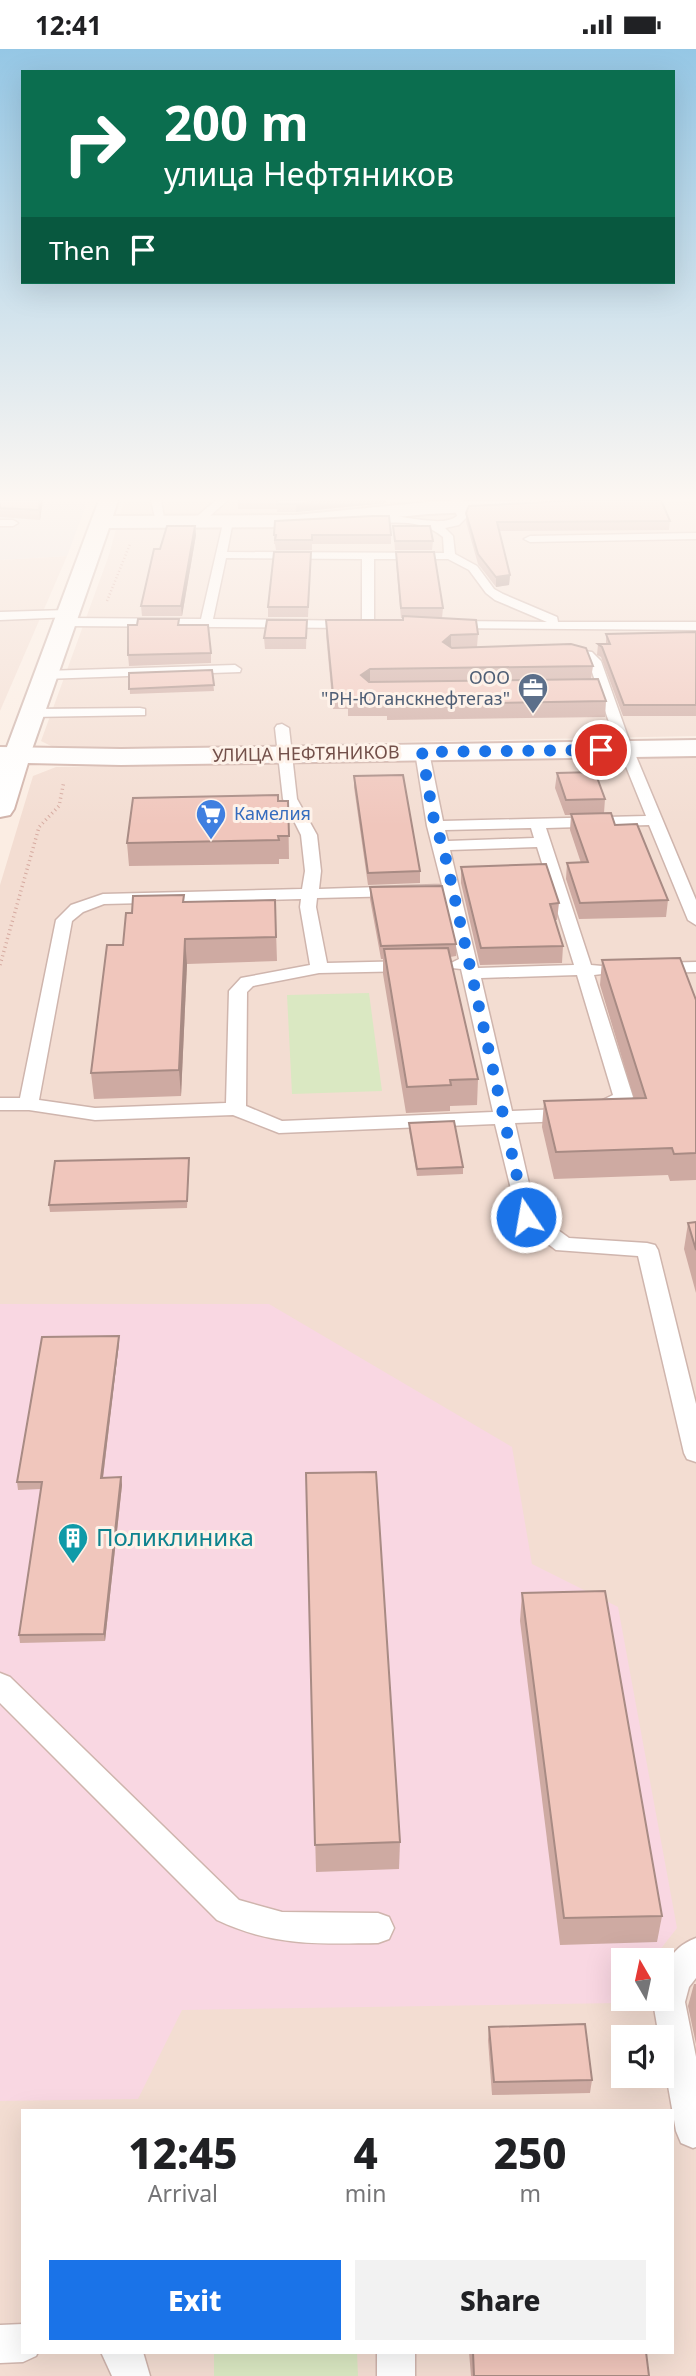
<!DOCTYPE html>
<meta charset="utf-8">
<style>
:root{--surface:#fff;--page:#f2f2f2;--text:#202124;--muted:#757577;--accent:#1a73e8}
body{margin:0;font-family:"Noto Sans",sans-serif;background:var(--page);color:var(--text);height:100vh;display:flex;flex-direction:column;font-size:26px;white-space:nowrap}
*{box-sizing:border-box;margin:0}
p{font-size:23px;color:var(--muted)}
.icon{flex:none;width:38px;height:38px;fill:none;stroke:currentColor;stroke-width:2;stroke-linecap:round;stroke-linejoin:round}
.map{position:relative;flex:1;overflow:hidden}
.panel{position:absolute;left:21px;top:2060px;width:653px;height:245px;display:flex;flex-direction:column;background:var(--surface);border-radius:0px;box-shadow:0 7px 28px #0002}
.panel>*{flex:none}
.hud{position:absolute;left:21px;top:21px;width:654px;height:214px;border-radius:0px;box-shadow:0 7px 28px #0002;background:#0b6e4f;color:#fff;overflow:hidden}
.needle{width:46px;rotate:351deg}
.buttons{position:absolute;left:611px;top:1899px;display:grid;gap:14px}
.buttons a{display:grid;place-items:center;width:63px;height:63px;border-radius:0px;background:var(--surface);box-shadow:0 7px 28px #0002;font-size:35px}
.pin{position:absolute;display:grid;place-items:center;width:60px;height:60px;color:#fff;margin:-30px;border:4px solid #fff;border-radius:50%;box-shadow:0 2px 7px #0007}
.me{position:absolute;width:77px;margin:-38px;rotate:348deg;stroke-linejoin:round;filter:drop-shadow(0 0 5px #0008)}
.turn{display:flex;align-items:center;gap:24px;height:147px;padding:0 28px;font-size:32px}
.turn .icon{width:91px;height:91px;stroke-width:2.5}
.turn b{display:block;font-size:49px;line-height:60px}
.then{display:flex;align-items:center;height:66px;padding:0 28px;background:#0003;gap:14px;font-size:26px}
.eta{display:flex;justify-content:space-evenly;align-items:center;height:119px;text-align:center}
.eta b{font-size:42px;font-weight:800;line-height:49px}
.action{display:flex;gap:14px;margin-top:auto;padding:14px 28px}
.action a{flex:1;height:80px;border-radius:0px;background:var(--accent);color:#fff;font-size:28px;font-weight:800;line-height:80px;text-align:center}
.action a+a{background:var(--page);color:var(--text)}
.status{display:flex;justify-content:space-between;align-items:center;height:49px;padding:0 35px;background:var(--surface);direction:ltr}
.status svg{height:19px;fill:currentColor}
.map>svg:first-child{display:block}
</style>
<div class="status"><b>12:41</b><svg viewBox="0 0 49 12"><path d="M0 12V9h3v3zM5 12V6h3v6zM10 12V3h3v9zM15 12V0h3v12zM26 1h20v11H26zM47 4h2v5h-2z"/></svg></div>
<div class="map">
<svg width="696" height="2327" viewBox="0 0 696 2327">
<rect width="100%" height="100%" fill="#fbede3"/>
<!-- residential -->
<g fill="#f3ddd2" fill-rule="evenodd">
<polygon points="124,451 696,451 696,687 57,700 41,692 109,506"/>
<polygon points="67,507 0,662 0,511"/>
<path d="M696,707V2327H0V836L33,727L56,718ZM623,1911H662V1950H623ZM623,1988H662V2026H623ZM23,2062H672V2303H23Z"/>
</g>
<!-- industrial -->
<polygon fill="#ebe1de" points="0,451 88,451 67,507 0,511"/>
<!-- medical -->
<polygon fill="#f9d7e2" points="0,1255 269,1255 512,1398 532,1515 618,1558 677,1879 652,1911 623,1911 623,1948 619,1954 182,1961 138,2050 0,2052"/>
<!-- green -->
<g fill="#dae8c2">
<polygon points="369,944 382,1042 292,1045 287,946"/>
<polygon points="214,2303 357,2303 358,2327 214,2327"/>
</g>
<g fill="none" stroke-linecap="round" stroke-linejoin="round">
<!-- lane casing -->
<g stroke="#cfb5ad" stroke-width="3">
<g id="lane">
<polygon points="151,451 161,451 165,475 156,473"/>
<polygon points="216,451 228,451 202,474 194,474 194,470"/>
<path d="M452,451H462L467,468L459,476L445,479L453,487L455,505L477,517L494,540L503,545L557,568L558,573H696V581L446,579V573L450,572L547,573L495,551L486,544L469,521L448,510H374V575L368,579L362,575V510L226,509L213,570L359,572V578L355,579L63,577L57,573L63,569L201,570L224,470L233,472L227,503L444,504L443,488C420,468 389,474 361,475L356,472C381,455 438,483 457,467Z"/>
<polygon points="0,471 13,471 18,474 13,477 0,477"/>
<polygon points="696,484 696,490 530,493 524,490 530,487"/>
<polygon points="67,561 71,562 71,568 0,571 0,563"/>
<path d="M563,599L592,603L601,612L628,688L696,851V876L688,871L649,776L546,779L591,916L602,917L605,921L602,925L594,926L633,1048L630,1052L590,1071L515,1074L536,1165L569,1189L647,1194L655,1196L658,1201L696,1355V1413L687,1410L684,1404L638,1207L556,1201L519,1173L495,1075L279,1084L233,1066L95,1071L29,1061H0V1049H20L56,871L71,856L103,845L302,840L305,822L301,786L283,750L275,679L277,676L282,675L289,679L297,750L317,786L321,822L319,840L442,836L427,777L415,703L422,699L429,703L443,772L646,767L614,688L589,614L584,609L559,606V600ZM531,779L534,789L448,792L445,781ZM537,798L574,916L478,919L450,801ZM444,846L459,910L449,915L452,919L461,920L493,1063L282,1072L246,1057L247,943L253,937L319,924L412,922L421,917L412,912L327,914L316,858L317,849ZM301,850L300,858L310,916L241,929L229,942L226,1054L95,1059L39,1051L72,872L83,863L104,855ZM577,926L613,1046L586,1059L512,1062L481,929Z"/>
<polygon points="235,616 241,620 240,623 44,630 37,626 44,622"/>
<polygon points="140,659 145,660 145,666 31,668 24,664 31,660"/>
<polygon points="696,913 696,923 656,924 647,919 656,914"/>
<path d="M0,1624L10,1628L239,1851L282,1863L378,1864L389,1868L394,1879L389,1890L378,1894C318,1895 272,1897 217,1871L0,1654Z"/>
<path d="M696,1889V1929L689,1938L685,1953L696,2008V2098L693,2099L681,2094L676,2082L662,2003V1988H659L653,1953L654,1950H662C662,1922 667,1900 696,1889Z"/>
<polygon points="23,2275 23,2303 38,2303 36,2307 23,2313 0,2314 0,2276"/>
<polygon points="101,2303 143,2303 150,2327 112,2327"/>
<rect x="377" y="2303" width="38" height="24"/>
</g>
</g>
<!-- street casing -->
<g stroke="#cfb5ad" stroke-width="4">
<polygon id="street" points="99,451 118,451 113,467 296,466 428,453 610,451 601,457 428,465 296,478 109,479 30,706 26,712 17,714 8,712 4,706"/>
</g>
<!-- secondary casing -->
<g stroke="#d1b3aa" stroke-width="4">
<polygon id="secondary" points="696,691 696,707 121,716 28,714 14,760 10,766 0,768 0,698 121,700"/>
</g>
<!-- path-far1 -->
<polyline stroke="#d5a99f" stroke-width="2.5" stroke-dasharray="1 2.5" stroke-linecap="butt" points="107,552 130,495"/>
<!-- path -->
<polyline stroke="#d5a99f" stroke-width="3.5" stroke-dasharray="1 3.5" stroke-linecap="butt" points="0,916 39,778 59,757 64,732"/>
<!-- lane -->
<use href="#lane" fill="#fff" fill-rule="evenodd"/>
<!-- street -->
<use href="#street" fill="#fff" fill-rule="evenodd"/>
<!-- secondary -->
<use href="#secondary" fill="#fff" fill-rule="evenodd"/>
</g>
<!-- wall -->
<g fill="#ceaaa2">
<polygon points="0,451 43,451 40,471 0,468"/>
<polygon points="238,451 386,451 386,454 296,463 277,463 277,460 238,460"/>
<polygon points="466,464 670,472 669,481 499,482 510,526 509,536 496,538 478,515 466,473"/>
<polygon points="195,477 196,486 182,567 142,567 141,557"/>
<polygon points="393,477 433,492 432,501 395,501"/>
<polygon points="274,486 391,486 391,495 312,495 312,501 276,501 275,495 274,495"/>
<polygon points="311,503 308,568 268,568 268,558"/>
<polygon points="396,503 443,559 442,569 427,569 478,585 477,598 593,617 591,630 606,652 605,668 387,671 387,667 348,667 348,660 333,660 326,586 326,571 403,571 403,569 401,569 396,513"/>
<polygon points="179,570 179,576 211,604 211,614 129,617 128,606 137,576"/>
<polygon points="307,571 306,600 265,600 264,589"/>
<polygon points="696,583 696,667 623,667 601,608 597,606 598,595 606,595 606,585"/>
<polygon points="212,621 214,642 130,645 129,624"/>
<polygon points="557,724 605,750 604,764 615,776 668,851 666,868 579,870 566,830 567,814 581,814 570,781 571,766 565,766 555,739"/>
<polygon points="354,727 420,822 420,834 368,836 354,738"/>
<polygon points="278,752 288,752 289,810 279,810 279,815 129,817 127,794"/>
<polygon points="461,818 559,854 557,871 555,871 563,897 562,914 480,916 461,834"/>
<polygon points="370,838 456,895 456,907 450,908 478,1030 477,1056 450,1057 450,1062 406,1064 383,925 383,910 381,910 370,850"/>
<polygon points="184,846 184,853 275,851 277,912 187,915 181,1047 94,1050 91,1024 132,864"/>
<polygon points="602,911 696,951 696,1131 670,1132 668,1126 554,1130 542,1078 544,1052 634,1049 600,936"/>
<polygon points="409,1074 463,1118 463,1125 417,1127 409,1081"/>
<polygon points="189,1116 187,1159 50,1163 49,1156"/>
<polygon points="696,1173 696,1244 684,1200 688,1174"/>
<polygon points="119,1294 103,1429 121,1428 122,1436 105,1592 20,1594 19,1586 41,1440 18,1441 17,1433"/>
<polygon points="306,1424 400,1793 399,1820 316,1823"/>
<polygon points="522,1544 662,1867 657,1893 560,1896 520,1572"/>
<polygon points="694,1935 696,1935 696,1995 688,1957"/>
<polygon points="489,1978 592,2031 590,2044 492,2046 488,1991"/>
<polygon points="469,2303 646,2303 649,2327 471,2327"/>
</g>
<!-- shaded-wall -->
<g fill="#a88b84">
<polygon points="40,451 43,451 40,471 39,461"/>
<polygon points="328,451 386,451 386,454 296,463 296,455"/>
<polygon points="195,477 196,486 182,567 181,557"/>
<polygon points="510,526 509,536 496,538 496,528"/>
<polygon points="451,586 451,600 443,593"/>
<polygon points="370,620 370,635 361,626"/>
<polygon points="185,890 187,915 181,1047 179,1021"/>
<polygon points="119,1287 119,1294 102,1436 101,1429"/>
<polygon points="121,1428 122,1436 105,1592 104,1585"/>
</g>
<!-- building -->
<g fill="#f0c6bc" stroke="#a88b84" stroke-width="2">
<polygon points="0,451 40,451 39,461 0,459"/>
<polygon points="277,451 328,451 296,455 277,455"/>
<polygon points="585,451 661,451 670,472 497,473 510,526 496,528 478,505 466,464 469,457"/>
<polygon points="373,467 389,467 391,486 312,486 312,491 275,491 276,486 274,486 275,472"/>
<polygon points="167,477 195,477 181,557 141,557 154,500 160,500"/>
<polygon points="393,477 430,477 433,492 395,492"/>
<polygon points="274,503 311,503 308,558 268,558"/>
<polygon points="396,503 434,503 443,559 401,559"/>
<polygon points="403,567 476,571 478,585 451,586 443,593 452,599 571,595 586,599 593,617 370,620 361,626 369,633 598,630 606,652 388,656 387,651 348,652 348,645 333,645 326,571 403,571"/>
<polygon points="138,570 179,570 178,576 208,576 211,604 128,606 128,576 137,576"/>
<polygon points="267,571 307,571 306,589 264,589"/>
<polygon points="696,583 696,656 624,656 602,598 598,595 610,595 606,585"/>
<polygon points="212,621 214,636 129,640 129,624"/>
<polygon points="595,723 605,750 566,751 557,724"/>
<polygon points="403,726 420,822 368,824 354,727"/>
<polygon points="278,746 278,752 288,752 289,787 278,787 279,791 127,794 133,749"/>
<polygon points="611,764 615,776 637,775 668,851 580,854 567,814 588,813 571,765"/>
<polygon points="546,815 559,854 550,855 563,897 481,899 461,818"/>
<polygon points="442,837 456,895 381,897 370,838"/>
<polygon points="184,846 183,853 275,851 276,888 185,890 179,1021 91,1024 107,896 123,896 126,864 132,864 133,847"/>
<polygon points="448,899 478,1030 450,1031 451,1036 407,1038 384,900"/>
<polygon points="680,909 696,951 696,1104 674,1105 672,1099 556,1103 544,1052 646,1049 602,911"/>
<polygon points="454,1072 463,1118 417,1120 409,1074"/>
<polygon points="189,1109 187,1152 49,1156 55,1112"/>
<polygon points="696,1173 696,1201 688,1174"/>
<polygon points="119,1287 101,1429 121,1428 104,1585 19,1586 42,1433 17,1433 42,1288"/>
<polygon points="376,1423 400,1793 315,1796 306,1424"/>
<polygon points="605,1542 662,1867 564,1869 522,1544"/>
<polygon points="585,1975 592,2031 494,2033 489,1978"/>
<polygon points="473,2303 646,2303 649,2327 474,2327"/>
</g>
<!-- sky -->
<linearGradient id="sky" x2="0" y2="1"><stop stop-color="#95c7e5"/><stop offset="0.58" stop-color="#fdf7f2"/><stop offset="1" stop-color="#fdf7f2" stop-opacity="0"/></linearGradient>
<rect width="696" height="777" fill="url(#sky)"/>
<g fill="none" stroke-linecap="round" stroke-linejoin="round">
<!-- route -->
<polyline stroke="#1a73e8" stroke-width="12" stroke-dasharray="0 21.6" points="526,1168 443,797 435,777 422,703 601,701"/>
</g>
<!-- icons -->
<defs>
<g id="office-pin" transform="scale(1.575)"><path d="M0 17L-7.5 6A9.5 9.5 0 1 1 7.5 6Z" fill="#5c6f8a" stroke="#fef2e9"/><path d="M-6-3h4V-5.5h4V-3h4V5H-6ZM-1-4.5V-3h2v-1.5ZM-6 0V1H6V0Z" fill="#fff"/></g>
<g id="supermarket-pin" transform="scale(1.575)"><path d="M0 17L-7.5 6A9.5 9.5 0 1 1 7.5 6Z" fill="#3f7fe0" stroke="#fef2e9"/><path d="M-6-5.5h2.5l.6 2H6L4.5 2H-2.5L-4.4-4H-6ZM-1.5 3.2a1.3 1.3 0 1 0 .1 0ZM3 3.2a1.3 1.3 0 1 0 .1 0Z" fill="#fff"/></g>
<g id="building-pin" transform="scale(1.575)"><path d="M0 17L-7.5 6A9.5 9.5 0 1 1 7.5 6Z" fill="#0f9aa8" stroke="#fef2e9"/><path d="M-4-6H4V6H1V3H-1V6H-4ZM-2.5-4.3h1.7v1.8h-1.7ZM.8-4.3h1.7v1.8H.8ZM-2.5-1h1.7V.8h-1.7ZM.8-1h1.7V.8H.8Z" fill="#fff"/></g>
</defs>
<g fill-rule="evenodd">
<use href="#office-pin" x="533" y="639"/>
<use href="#supermarket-pin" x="211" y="765"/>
<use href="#building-pin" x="73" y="1489"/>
</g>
<g text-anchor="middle" stroke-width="6" stroke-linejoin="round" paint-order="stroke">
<!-- far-service labels -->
<g font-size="18" fill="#4e5e75" stroke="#fef2e9" text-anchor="end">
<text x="510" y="635">ООО<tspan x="510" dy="21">"РН-Юганскнефтегаз"</tspan></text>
</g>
<!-- far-street labels -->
<g font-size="18" fill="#73504a" stroke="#fef2e9">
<text transform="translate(306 705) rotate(-1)" y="6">УЛИЦА НЕФТЯНИКОВ</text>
</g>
<!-- far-shop labels -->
<g font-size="18" fill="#366cbe" stroke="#fef2e9" text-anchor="start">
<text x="234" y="771">Камелия</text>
</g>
<!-- near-culture labels -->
<g font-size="24" fill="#0d838f" stroke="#fef2e9" text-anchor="start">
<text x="96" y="1497">Поликлиника</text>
</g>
</g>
</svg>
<div class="buttons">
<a><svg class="needle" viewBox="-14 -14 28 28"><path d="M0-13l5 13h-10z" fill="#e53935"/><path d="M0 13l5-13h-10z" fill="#757577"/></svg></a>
<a><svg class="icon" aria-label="sound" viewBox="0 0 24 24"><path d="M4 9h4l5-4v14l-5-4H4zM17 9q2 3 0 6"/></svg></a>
</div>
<div class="pin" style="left:601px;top:701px;background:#d93025"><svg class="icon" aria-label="arrive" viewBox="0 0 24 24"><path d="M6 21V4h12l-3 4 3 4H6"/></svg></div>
<svg class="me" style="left:526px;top:1168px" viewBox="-20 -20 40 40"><circle r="17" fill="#1a73e8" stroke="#fff" stroke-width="3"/><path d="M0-11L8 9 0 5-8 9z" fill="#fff"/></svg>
<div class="hud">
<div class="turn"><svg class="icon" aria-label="right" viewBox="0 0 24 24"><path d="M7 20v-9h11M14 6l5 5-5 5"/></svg><div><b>200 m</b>улица Нефтяников</div></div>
<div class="then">Then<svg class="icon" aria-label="arrive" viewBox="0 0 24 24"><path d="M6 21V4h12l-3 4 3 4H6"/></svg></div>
</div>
<section class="panel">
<div class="eta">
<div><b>12:45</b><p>Arrival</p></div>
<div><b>4</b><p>min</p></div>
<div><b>250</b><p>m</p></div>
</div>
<div class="action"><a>Exit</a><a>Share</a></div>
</section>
</div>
